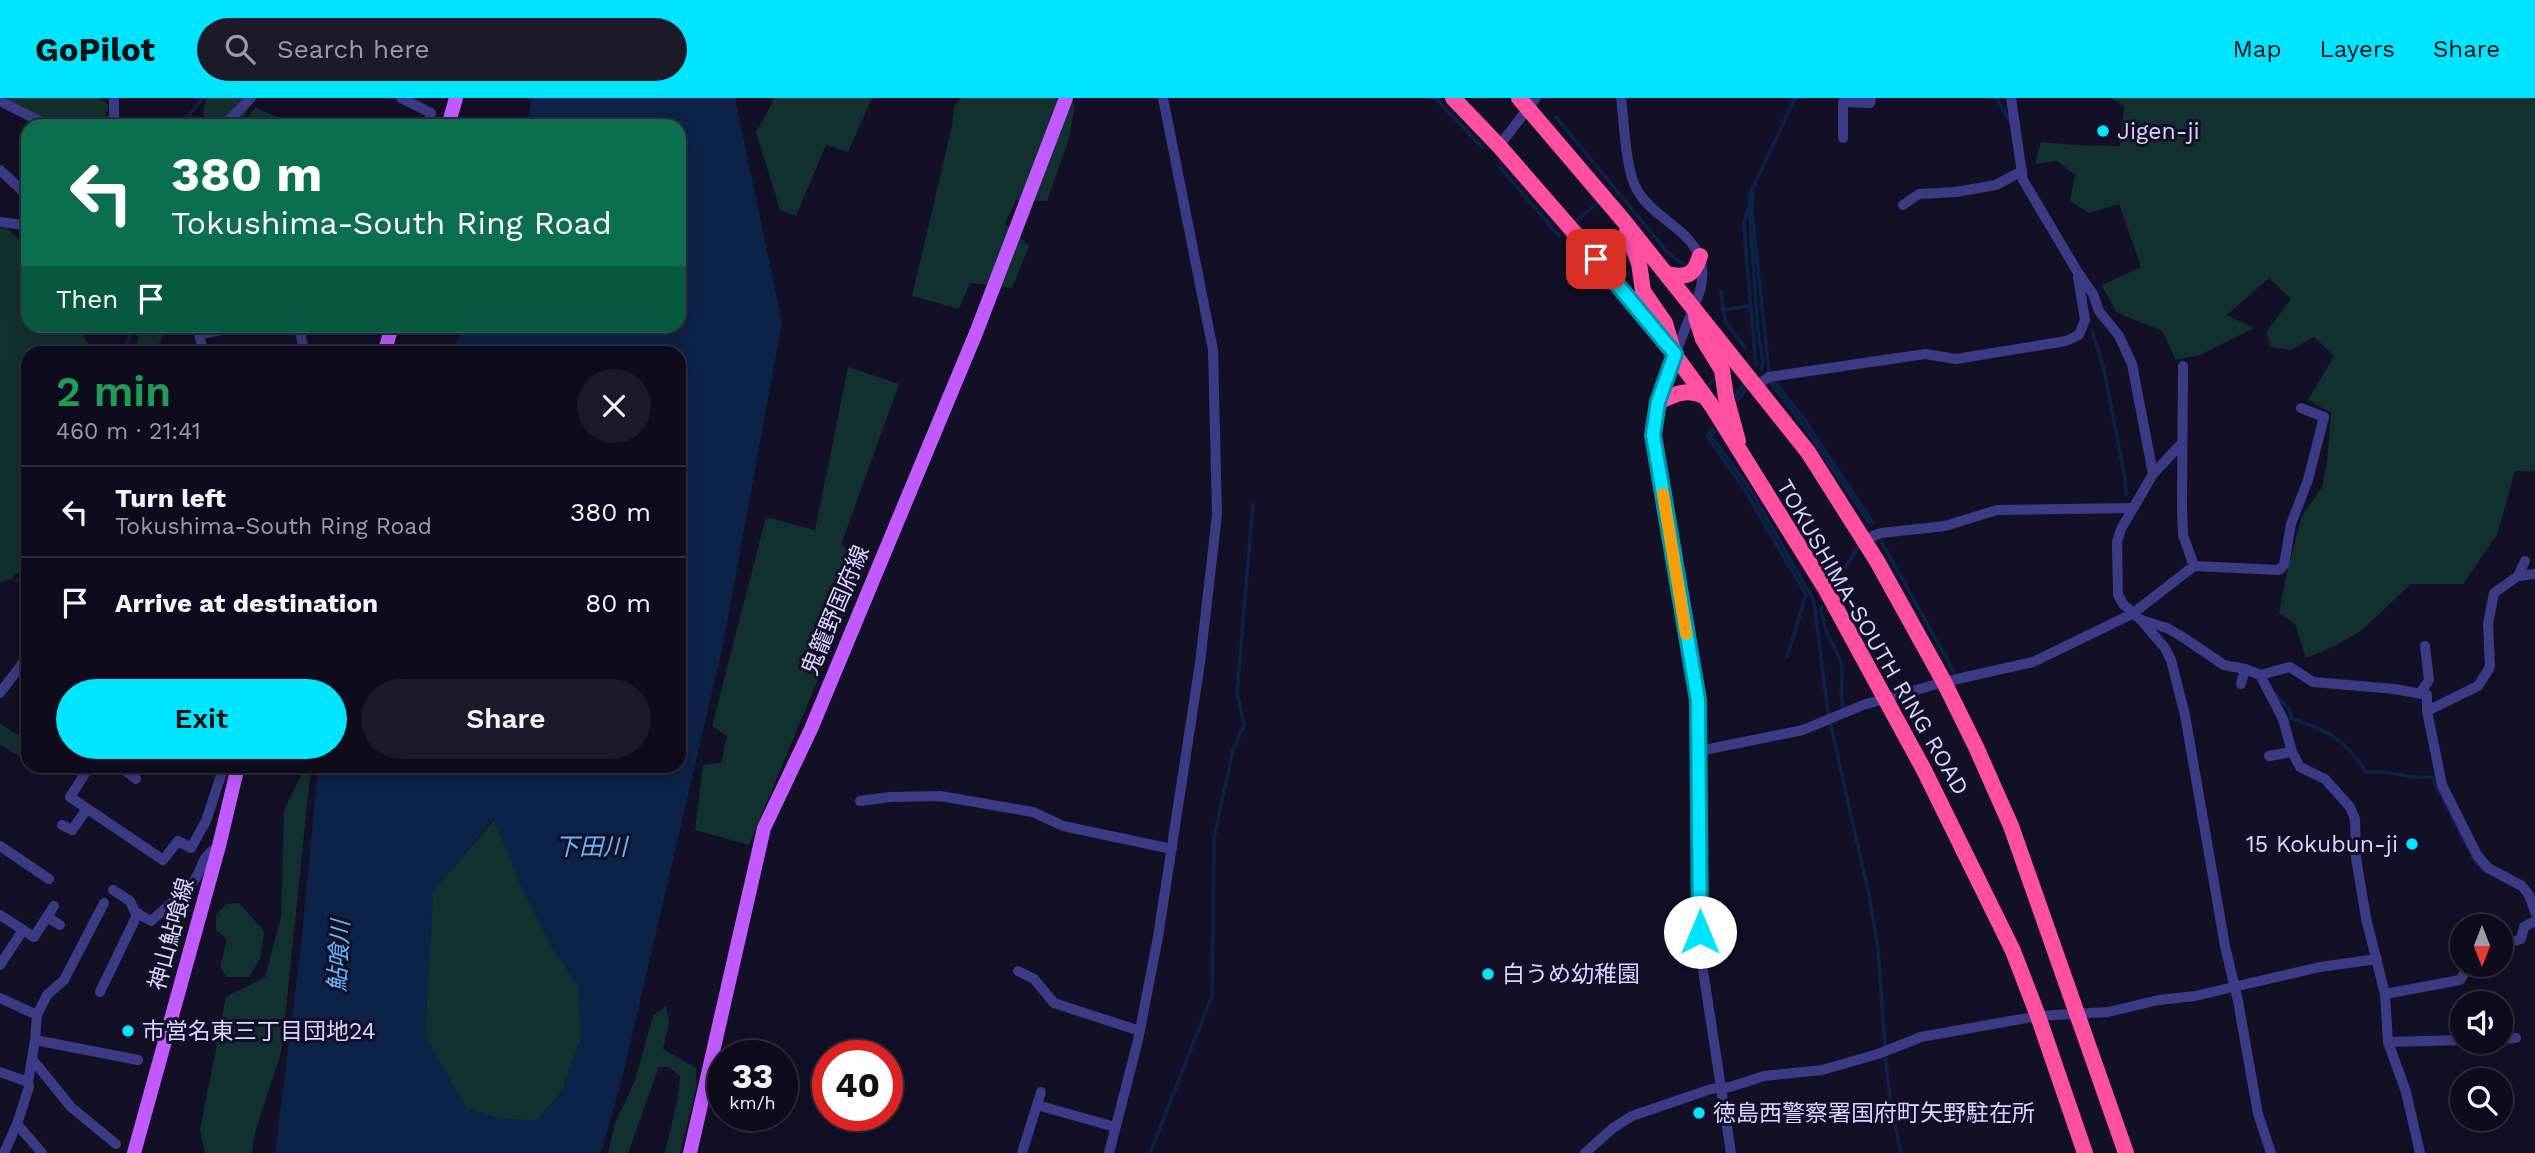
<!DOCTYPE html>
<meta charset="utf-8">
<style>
:root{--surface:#0e0b1c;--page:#1c1929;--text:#f1f3f6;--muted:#9b9ba3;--line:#2e2b3b;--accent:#00e5ff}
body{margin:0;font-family:"Work Sans","Noto Sans JP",sans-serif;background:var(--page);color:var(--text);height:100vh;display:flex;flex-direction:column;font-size:26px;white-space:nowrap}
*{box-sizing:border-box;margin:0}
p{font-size:23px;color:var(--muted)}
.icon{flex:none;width:38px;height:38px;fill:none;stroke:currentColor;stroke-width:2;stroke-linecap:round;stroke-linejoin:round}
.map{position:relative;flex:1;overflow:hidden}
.panel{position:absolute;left:21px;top:248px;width:665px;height:427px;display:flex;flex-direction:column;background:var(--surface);border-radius:21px;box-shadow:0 4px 18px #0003,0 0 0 2px var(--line)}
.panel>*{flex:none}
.guide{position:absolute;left:21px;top:21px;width:665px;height:214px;border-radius:21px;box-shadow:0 4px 18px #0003,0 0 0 2px var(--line);background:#0b6e4f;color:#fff;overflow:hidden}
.needle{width:46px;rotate:180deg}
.fabs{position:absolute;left:2450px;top:816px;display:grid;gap:14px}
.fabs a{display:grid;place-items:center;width:63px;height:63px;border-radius:50%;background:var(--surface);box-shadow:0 4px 18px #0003,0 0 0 2px var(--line);font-size:35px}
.speed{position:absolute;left:707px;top:942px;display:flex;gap:14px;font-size:35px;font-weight:700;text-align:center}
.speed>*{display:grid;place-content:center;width:91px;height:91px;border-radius:50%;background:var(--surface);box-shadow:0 4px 18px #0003,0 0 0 2px var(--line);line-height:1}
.speed small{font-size:18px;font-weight:400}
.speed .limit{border:10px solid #d22;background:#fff;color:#111}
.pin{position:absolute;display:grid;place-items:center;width:60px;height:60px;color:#fff;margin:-30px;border-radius:14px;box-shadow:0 4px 10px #0006}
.me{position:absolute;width:77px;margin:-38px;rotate:0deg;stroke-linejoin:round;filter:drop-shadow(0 0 5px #0008)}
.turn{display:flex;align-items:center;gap:24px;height:147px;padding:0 35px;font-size:32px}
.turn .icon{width:91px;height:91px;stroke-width:2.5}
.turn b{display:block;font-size:49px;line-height:60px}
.then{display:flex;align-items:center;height:66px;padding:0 35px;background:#0003;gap:14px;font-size:26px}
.round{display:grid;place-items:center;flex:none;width:74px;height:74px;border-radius:37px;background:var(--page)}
.headline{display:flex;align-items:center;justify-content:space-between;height:119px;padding:0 35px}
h1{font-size:42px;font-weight:600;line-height:52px;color:#1e9e55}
.primary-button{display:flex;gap:14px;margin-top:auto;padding:14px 35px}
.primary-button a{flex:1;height:80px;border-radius:42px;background:var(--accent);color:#111;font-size:28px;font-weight:600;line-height:80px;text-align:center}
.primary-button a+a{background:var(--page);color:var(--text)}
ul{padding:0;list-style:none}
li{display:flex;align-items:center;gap:21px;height:91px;padding:0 35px;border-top:2px solid var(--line)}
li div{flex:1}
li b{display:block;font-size:26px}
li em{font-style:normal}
header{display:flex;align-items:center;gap:42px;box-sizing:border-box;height:98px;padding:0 35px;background:var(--accent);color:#111}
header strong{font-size:33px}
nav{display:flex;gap:38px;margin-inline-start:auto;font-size:24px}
.search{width:490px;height:63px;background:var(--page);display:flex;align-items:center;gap:18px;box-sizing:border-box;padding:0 24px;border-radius:38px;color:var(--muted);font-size:26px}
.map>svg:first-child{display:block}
</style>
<header>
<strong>GoPilot</strong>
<div class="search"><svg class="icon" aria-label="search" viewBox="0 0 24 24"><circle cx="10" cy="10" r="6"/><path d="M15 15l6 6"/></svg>Search here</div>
<nav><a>Map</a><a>Layers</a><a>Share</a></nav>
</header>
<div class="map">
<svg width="2535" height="1055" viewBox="0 0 2535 1055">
<rect width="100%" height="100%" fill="#130f26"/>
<!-- green -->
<g fill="#12302f">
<path d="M7,0H99L109,7L106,18C98,21 88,26 79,28C54,33 27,14 7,0Z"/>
<polygon points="207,0 247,0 249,9 241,27 208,28 203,15"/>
<polygon points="775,0 872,0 848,54 826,47 796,118 780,112 756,34"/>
<polygon points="962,0 1069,0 1075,8 1069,41 1047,103 1016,102 1005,126 1029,148 1012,190 970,185 959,211 912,198 952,28 954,8"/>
<polygon points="2111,0 2535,0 2535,373 2515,373 2497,437 2463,486 2411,486 2362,532 2335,548 2306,560 2295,526 2279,515 2287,474 2302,418 2322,389 2327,364 2331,315 2308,302 2334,258 2314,239 2291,252 2271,249 2266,234 2291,201 2269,180 2227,217 2254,230 2200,257 2176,262 2162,233 2116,214 2102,187 2141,169 2119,106 2089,115 2070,103 2075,77 2057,63 2035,66 2041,44 2075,47 2120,48 2124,8"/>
<polygon points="255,9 278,20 272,28 243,27"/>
<polygon points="0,130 8,131 28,150 28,228 49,228 49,235 74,228 80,231 92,253 91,256 28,256 28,465 11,481 0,485"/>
<polygon points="136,228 167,228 155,255 134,255 138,240 134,233"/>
<polygon points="848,269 899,286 841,447 869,459 749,747 695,732 703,667 721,665 727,638 712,628 766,419 815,432"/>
<polygon points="0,626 28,643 28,648 22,659 0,647"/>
<polygon points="305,669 311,669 282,951 255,1035 252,1055 205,1055 200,1032 226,899 265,879 281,819 284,712"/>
<polygon points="495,721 518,781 552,849 578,887 581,941 562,993 537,1023 499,1020 467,1011 425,939 433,793"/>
<polygon points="239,805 264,833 261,859 249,879 227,879 220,869 227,841 216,832 216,817 226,806"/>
<path d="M666,908L669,924L663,951L696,970L697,987L680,1055H665C670,1029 679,1004 680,978L668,969H659L628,1055H608L615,1025L635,983L653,918Z"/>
</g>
<!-- water -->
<path fill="#0c2248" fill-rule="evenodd" d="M532,0H735L782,224L723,547L621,985L601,1055H275L301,847L318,669L679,668V256L451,255L464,228H679V28H526ZM494,721L518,781L552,849L578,887L581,941L562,993L537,1023L499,1020L467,1011L425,939L433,793Z"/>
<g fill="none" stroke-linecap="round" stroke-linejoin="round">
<!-- stream -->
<g stroke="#0c2248" stroke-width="3.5">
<polyline points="1435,0 1482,49"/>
<polyline points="1996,0 2011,25"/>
<polyline points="1556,19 1668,155 1688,169"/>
<polyline points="180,28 203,0"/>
<polyline points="1500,69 1559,138"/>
<polyline points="1753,92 1752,114 1769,274"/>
<polyline points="1748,110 1744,124 1745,142 1756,267"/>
<polyline points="1575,124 1598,104"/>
<polyline points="1721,193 1725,223 1745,250"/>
<polyline points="1722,212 1750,208"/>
<polyline points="2092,233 2104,271 2125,381 2126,397"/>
<polyline points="125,256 132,228"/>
<polyline points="1761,271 1763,264 1758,234 1749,108 1750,96 1795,0"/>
<polyline points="1774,283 1804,321 1873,425"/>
<polyline points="1771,285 1801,324 1869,424"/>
<polyline points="1708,287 1717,279"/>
<polyline points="1733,301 1744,286"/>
<polyline points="1735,305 1747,290"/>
<polyline points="1712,331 1707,338 1743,389 1806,497 1787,559"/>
<polyline points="1714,334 1711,338 1748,388 1814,503 1828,615 1869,797 1878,850 1885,949"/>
<polyline points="1881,443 1954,574"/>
<polyline points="17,483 28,473"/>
<polyline points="1833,490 1859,447"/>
<path d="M1822,509L1820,513C1825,520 1823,525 1826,533C1831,546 1840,555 1842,569C1843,583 1839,595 1843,609"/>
<path d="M2274,595L2289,611L2292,621C2329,633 2345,641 2366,674H2386L2412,679H2432L2467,749"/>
<polyline points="2472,759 2483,772"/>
<polyline points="1885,957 1891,1007 1901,1055"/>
<polyline points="1150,1055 1212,898 1214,740 1233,652 1244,627 1237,594 1253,406"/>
</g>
<!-- minor -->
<g stroke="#3d3a85" stroke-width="10">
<polyline points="401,0 431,15 428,28"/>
<path d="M1621,0C1624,24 1625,58 1632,80C1646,128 1716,130 1700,193L1665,282L1653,337L1698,602L1701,859L1731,1055"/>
<polyline points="2011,0 2023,82 2077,173 2093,196 2099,213 2119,238 2132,266 2153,376 2121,431 2117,444 2118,497 2123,506 2141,522 2167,530 2181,538 2224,567 2245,571 2260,577 2283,621 2292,654 2300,669 2325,681 2350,709 2355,721 2356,760 2366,820 2385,896 2388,944 2406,994 2420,1055"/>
<polyline points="0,3 49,28"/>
<polyline points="95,28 113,22"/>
<polyline points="114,28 114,0"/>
<polyline points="223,28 251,0"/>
<polyline points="1843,40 1843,4 1870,5 1871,0"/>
<polyline points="1499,48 1536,0"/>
<polyline points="0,72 28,98"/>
<polyline points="1903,107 1919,96 1956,94 1996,87 2022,73"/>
<polyline points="0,124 24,127 28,122"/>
<polyline points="197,228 204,256"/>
<polyline points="200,236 244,228"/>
<polyline points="290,256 304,253 299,228"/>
<polyline points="2183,268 2182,409 2183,437 2194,468"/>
<polyline points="1756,288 1769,279 1925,256 1956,261 2066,243 2079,237 2085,222 2078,179"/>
<polyline points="2153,376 2182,345"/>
<polyline points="1863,442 1881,435 1945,428 1997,412 2133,410"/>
<polyline points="2518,478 2525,463"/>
<polyline points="2141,522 2165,550 2171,562 2185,617 2225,848 2238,903 2258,1016 2271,1055"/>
<polyline points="2260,577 2290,569 2313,584 2395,591 2427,597 2427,613 2442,687 2477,757 2488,770 2522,788 2529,797 2535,814"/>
<polyline points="2241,586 2245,571"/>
<polyline points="2421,594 2429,582 2425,548"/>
<polyline points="0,595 28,558"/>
<polyline points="2427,613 2478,588 2490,569 2488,526 2494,495 2518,478 2535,476"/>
<polyline points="1699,653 1803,632 1863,607 1944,584 2033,564 2132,516 2194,468 2279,472 2284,467 2291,426 2308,382 2324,319 2301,310"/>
<polyline points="2269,658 2292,654"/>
<polyline points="90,668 70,699 163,762 178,743 191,750 206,723 224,668"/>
<polyline points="119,668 136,681"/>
<polyline points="860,703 890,699 940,698 1033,714 1063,728 1172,751"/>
<polyline points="62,727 72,732 87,711"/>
<polyline points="0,748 49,781"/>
<path d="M113,792L130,803L135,814L151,823C165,810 182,798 193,784C206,768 196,763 219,748"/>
<polyline points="0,817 34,839 54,808"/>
<polyline points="47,819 60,827"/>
<polyline points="2501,847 2521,841 2524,829 2535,823"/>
<polyline points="0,867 23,832"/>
<polyline points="1018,873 1034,881 1054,905 1140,933"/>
<polyline points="100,894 138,815"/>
<polyline points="2385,896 2460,882 2470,866"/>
<polyline points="0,900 37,917 47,897 64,882 104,805"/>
<polyline points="37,917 35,942 138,962"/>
<polyline points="2501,941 2516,940"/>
<polyline points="2388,944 2462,942"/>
<polyline points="32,961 71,1009 116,1046"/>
<polyline points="0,974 28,984 35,942"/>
<polyline points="28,984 29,989 17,1026 42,1055"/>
<polyline points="1037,1007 1115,1029"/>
<polyline points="4,1055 17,1026"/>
<polyline points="1022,1055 1041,994"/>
<polyline points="1109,1055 1138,942 1158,839 1200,565 1217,417 1213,252 1163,0"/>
<polyline points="1585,1055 1613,1030 1632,1018 1711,991 1730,989 1764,978 1822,972 1878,956 1921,939 2038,918 2108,914 2159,902 2195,898 2320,869 2377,861"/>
</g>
<!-- major -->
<g stroke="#c25bff" stroke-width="14">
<polyline points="448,28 456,0"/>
<polyline points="384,256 392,228"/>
<polyline points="134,1055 219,748 238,668"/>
<polyline points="690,1055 764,730 811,631 976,235 1066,0"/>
</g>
<!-- highway -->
<g stroke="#ff4fa3" stroke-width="16">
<polyline points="1453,0 1499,48 1579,140 1674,256 1712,308 1825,490 1924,672 2013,853 2038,918 2085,1055"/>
<polyline points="1519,0 1623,122 1808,354 1877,463 1944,584 1976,649 2011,728 2126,1055"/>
<polyline points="1627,134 1639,165 1643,193 1665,225 1672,249"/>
<path d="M1667,176C1687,180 1694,178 1700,158"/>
<polyline points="1696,219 1703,241 1722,272 1726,299 1738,343"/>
<path d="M1658,304C1675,296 1686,290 1704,298"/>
</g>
</g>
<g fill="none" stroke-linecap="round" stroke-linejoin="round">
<!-- route casing -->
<g stroke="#0095a6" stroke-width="18">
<polyline id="route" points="1596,161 1675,256 1658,304 1653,337 1698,602 1700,834"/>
</g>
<!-- route -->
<use href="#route" stroke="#00e5ff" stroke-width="12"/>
<!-- slow -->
<polyline stroke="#f59e0b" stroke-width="12" points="1663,396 1686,536"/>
</g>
<!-- markers -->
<g fill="#00e5ff" stroke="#130f26" stroke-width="2.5">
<circle cx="2103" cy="33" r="7"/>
<circle cx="2412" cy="746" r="7"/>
<circle cx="1488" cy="876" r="7"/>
<circle cx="128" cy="933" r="7"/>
<circle cx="1699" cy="1015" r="7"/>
</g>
<g text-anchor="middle" stroke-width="6" stroke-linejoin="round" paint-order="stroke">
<!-- poi labels -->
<g font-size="23" fill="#d9d4ff" stroke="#130f26" text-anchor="start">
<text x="2117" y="41">Jigen-ji</text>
<text x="2398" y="754" text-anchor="end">15 Kokubun-ji</text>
<text x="1502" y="884">白うめ幼稚園</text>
<text x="142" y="941">市営名東三丁目団地24</text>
<text x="1713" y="1023">徳島西警察署国府町矢野駐在所</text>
</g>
<!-- street labels -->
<g font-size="23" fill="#d9d4ff" stroke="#130f26">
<text transform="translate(835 512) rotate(-67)" y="8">鬼籠野国府線</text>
<text transform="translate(1873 539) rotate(60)" y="8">TOKUSHIMA-SOUTH RING ROAD</text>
<text transform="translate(171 836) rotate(-75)" y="8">神山鮎喰線</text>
</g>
<!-- water labels -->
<g font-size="24" font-style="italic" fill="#62b6ff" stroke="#130f26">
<text x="591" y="757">下田川</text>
<text transform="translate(339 858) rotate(-87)" y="8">鮎喰川</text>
</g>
</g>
</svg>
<div class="fabs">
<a><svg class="needle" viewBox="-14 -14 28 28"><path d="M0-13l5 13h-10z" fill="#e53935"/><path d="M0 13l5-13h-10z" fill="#9b9ba3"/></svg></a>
<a><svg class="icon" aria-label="sound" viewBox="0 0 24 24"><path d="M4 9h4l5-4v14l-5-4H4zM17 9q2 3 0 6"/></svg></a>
<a><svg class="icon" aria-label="search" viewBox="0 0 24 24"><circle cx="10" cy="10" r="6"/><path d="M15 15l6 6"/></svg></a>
</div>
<div class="speed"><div>33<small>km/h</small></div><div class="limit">40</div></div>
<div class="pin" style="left:1596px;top:161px;background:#d93025"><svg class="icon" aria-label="arrive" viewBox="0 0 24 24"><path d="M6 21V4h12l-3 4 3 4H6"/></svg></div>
<svg class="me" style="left:1700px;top:834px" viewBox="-20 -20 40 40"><circle r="19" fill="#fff"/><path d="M0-13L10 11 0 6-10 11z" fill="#00e5ff"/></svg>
<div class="guide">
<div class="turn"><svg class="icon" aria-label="left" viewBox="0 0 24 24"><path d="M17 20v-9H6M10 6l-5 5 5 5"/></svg><div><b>380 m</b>Tokushima-South Ring Road</div></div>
<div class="then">Then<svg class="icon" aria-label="arrive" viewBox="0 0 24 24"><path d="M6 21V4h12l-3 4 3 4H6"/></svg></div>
</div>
<section class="panel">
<div class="headline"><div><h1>2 min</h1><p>460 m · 21:41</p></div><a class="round"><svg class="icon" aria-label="close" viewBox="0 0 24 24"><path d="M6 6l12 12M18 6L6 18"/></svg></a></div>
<ul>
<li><svg class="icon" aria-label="left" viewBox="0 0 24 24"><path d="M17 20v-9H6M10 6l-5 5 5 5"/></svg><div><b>Turn left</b><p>Tokushima-South Ring Road</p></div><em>380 m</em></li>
<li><svg class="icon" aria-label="arrive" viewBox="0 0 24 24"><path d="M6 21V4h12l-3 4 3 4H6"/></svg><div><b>Arrive at destination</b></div><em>80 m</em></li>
</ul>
<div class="primary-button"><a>Exit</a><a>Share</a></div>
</section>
</div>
